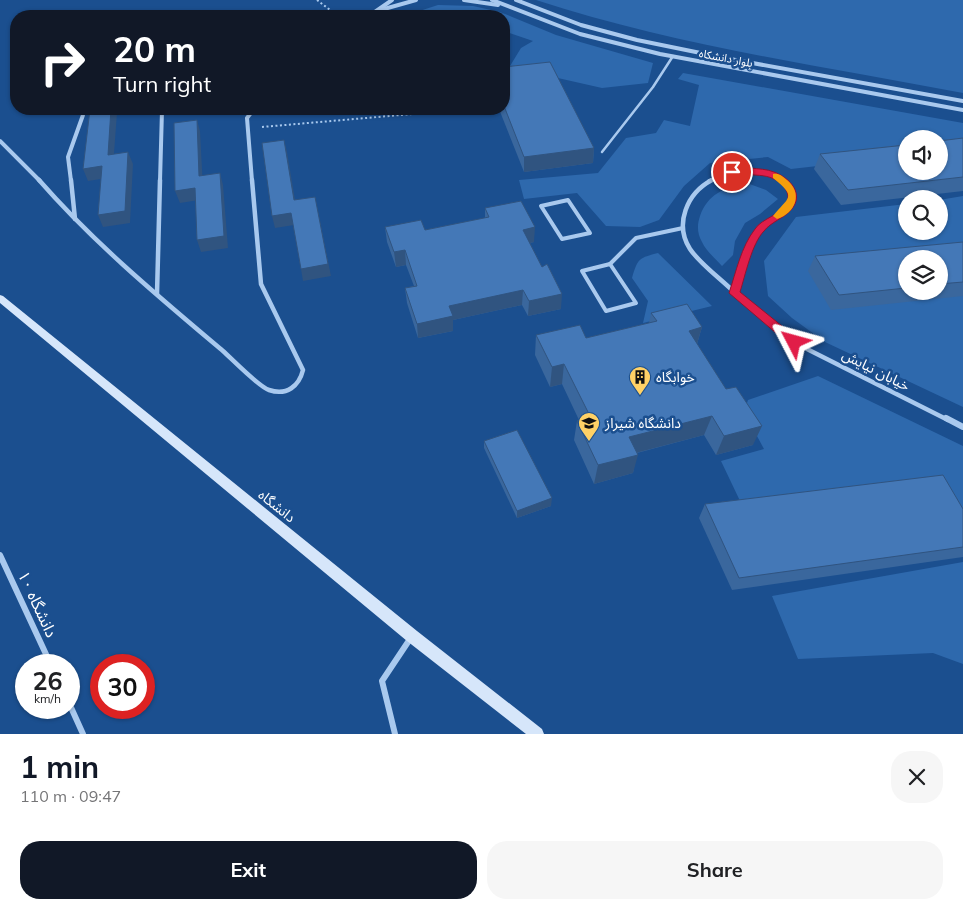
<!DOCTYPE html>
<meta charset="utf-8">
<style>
:root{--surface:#fff;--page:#f6f6f6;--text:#202124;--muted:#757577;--accent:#111827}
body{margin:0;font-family:Mulish,"Noto Sans Arabic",sans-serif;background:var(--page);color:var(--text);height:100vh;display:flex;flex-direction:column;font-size:19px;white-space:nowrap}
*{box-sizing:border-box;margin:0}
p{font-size:16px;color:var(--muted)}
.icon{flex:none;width:28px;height:28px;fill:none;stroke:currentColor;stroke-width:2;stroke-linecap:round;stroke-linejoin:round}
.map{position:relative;height:734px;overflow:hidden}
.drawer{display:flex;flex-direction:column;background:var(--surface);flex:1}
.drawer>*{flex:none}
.banner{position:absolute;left:10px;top:10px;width:500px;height:105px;border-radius:20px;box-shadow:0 1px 4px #0004;background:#111827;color:#fff;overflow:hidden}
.tools{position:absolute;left:898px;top:130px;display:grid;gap:10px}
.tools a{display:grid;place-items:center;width:50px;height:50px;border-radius:50%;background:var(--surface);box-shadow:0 1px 4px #0004;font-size:25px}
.speed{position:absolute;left:15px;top:654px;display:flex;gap:10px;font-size:25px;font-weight:700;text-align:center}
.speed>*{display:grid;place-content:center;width:65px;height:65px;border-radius:50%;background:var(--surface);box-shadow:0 1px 4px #0004;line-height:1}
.speed small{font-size:12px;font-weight:400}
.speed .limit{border:8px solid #d22;background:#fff;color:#111}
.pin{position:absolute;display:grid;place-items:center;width:42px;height:42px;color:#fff;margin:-21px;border:2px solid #fff;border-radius:50%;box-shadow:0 1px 5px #0007}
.me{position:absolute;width:55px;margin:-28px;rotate:309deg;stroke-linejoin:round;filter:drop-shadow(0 0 4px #0008)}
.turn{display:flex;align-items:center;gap:18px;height:105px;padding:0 20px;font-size:22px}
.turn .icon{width:65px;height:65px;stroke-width:2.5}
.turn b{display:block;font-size:35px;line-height:42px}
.round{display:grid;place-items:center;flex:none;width:52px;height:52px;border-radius:20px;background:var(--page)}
.overview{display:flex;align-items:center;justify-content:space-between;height:85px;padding:0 20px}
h1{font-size:30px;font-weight:700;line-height:38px;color:var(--accent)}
.cta{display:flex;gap:10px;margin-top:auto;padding:10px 20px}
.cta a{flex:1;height:58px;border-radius:20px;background:var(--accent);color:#fff;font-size:20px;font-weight:700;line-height:58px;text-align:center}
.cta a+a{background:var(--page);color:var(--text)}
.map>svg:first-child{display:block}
</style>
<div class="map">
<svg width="963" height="734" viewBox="0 0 963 734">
<rect width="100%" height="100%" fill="#1b4f8f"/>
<!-- green -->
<g fill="#2e69ad" fill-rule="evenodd">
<path d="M536,0H963V93C820,66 674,45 536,0Z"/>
<polygon points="438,5 473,6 500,12 556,35 653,63 648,83 602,88 549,76 504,71 510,66 521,48 533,41 504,31 504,16 404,16"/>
<polygon points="683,73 963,123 963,149 939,152 939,139 906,139 906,156 791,169 768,157 710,163 684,186 659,220 640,227 606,226 577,193 524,199 519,180 598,173 626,138 656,133 664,120 690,126 699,85 678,79"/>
<path d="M744,182L766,190L778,199L760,214L745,223L735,241L733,255L722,266C716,259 706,251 702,242C697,233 697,225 700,216C708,194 723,189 744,182Z"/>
<path d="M963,196V407L825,342L792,318L768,296L764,261L796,217L906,204V231H939V200ZM906,259H939V291H906Z"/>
<path d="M658,253L712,306L643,323L648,301L632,278C638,258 639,258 658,253Z"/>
<polygon points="818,376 963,446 963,524 741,503 721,461 764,449 744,412 748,400"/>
<polygon points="963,562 963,664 933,653 798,659 772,596"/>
</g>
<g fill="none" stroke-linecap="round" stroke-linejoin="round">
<!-- path -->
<g stroke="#a9c9ee" stroke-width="2" stroke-dasharray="2 2.5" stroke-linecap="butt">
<polyline points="317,0 338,16"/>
<polyline points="262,127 470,109"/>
</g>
<!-- lane-far1 -->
<polyline stroke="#a9c9ee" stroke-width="2.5" points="602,152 653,87 673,56"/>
<!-- lane -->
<g stroke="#a9c9ee" stroke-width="4">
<polygon points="568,200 590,233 562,239 541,206"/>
<polygon points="610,264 636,303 606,311 582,271"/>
<polyline points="610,264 636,238 683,228"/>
</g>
<!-- street-far2 -->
<g stroke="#a9c9ee" stroke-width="4">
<polyline points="464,0 498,5"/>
<polyline points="492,0 580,34 660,54 963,110"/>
<polyline points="516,0 581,25 637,40 730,59 963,101"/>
<polyline points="377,11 416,0"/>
<polyline points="369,16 392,0"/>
<polyline points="0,141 40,181"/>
<polyline points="71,181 68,157 83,115"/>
<polyline points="160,181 162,110"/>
<polyline points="252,181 247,118 254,109"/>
<path d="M709,181C734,170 760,165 784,181"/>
</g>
<!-- street-far1 -->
<g stroke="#a9c9ee" stroke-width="4.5">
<path d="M39,180C94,243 159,297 223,351C233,360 259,387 269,390C287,396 299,386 303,370L261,284L252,180"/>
<polyline points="71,180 75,219"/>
<path d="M712,180C687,193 674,224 690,249C700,264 721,279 734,292"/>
<polyline points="734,292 774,328 801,346 948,420"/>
<path d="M734,292C741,272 745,248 759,231C767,219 785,217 791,203C795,194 789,186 782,180"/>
<polyline points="157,294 160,180"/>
</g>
<!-- street -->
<g stroke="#a9c9ee" stroke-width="6">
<polyline points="946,418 963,427"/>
<polyline points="0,555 51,665"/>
<polyline points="69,703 83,734"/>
<polyline points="395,734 382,681 412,636"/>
</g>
<!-- secondary -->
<polygon fill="#d6e6fa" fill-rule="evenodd" points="0,295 3,296 417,631 542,729 544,734 526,734 407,641 0,303"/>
</g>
<!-- wall -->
<g fill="#3a679d" fill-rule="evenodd">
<polygon points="504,67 594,148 593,163 524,172 499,109 504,109"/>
<polygon points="963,138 963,191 841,205 814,169 820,154"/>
<polygon points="485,208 534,242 530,243 561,309 528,316 522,305 453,320 453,331 418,338 407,303 405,288 414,286 406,265 396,267 387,242 385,227 425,230 485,218"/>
<path d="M963,242V296L831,310L808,271L815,256ZM906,259H939V291H906Z"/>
<polygon points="651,313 702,327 697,344 753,445 716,455 704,435 637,453 633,473 594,484 574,440 577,421 579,420 562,384 550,387 535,355 536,335 586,338 649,323"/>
<polygon points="484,441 551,506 517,518 484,448"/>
<polygon points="705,504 963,509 963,557 732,590 699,518"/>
</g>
<!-- shaded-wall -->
<g fill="#305480">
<polygon points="111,109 115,109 117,113 113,167 108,155"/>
<polygon points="197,120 200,131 203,188 199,176"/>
<polygon points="284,140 287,152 297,212 294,200"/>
<polygon points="594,148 593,163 524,172 524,157"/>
<polygon points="128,152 133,164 130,223 103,227 98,215"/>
<polygon points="102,166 107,178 88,181 83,169"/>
<polygon points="220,173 223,185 228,248 201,252 197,240"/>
<polygon points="195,188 199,200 180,203 175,191"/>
<polygon points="315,197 331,276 303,281 301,269"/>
<polygon points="291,213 294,225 275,228 272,216"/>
<polygon points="535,227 534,242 522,245 523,230"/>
<polygon points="405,250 406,265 396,267 394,252"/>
<polygon points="523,290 522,305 453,320 453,331 418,338 417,324 449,306"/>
<polygon points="562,294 561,309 528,316 529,301"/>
<polygon points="702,327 696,347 689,331"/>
<polygon points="564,364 562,384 550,387 552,367"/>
<polygon points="712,416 704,435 624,456 629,437"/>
<polygon points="762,426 753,445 716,455 724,436"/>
<polygon points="638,455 633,473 594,484 598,465"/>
<polygon points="552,498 551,506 517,518 517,511"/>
</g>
<!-- building -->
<g fill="#4478b7" stroke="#305480">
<polygon points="550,62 594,148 524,157 504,106 504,67"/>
<polygon points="90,109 111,109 108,155 128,152 125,211 98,215 102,166 83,169"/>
<polygon points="197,120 199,176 220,173 224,236 197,240 195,188 175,191 174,123"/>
<polygon points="963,138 963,177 848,190 820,154 906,145 906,171 939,171 939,141"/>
<polygon points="284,140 294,200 315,197 328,264 301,269 291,213 272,216 262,143"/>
<polygon points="521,201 535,227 523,230 542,267 547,264 562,294 529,301 523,290 449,306 453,316 417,324 405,288 417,286 405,250 394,252 385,227 421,220 425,230 489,217 485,208"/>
<polygon points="963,242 963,282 939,284 939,259 906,259 906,288 839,295 815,256"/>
<polygon points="687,304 702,327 689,331 726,389 736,387 762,426 724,436 712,416 629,437 638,455 598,465 577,421 591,418 564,364 552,367 536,335 580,325 586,338 657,321 651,313"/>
<polygon points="517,430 552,498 517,511 484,441"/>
<polygon points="943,475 963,509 963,547 739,578 705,504"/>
</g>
<!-- route -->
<path fill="#e11d48" stroke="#92132f" d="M751,168C758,169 767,169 774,172C790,178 805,194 791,210C784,218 771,222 764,231C752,243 745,276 740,292L798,339L800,342L798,345H790L729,293C736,272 741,247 755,229C762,218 782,215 787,202C791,193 783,184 776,180C761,171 735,178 728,172L732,169Z"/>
<!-- slow -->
<path fill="#f59e0b" d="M773,174C779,173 782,176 787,180C803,193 796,213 777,219L773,216C788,197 798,198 773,178Z"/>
<!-- icons -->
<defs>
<g id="building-pin" transform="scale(1.125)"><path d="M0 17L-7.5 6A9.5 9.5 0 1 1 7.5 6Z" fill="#ffd166" stroke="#1b4f8f"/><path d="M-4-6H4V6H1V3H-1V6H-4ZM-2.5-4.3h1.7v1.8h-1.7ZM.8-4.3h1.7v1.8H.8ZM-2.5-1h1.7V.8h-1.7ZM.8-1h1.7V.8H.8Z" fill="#111"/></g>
<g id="university-pin" transform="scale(1.125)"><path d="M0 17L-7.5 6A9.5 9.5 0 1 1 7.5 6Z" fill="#ffd166" stroke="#1b4f8f"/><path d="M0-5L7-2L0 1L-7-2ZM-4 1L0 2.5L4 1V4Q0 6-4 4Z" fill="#111"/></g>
</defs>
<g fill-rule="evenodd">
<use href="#building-pin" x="640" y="377"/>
<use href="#university-pin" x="589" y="423"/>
</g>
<g text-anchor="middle" stroke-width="5" stroke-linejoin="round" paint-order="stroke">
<!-- far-street labels -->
<g font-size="11" fill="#fff" stroke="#1b4f8f">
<text transform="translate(726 58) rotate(11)" y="4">بلوار دانشکاه</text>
</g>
<!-- street labels -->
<g font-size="14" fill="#fff" stroke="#1b4f8f">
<text transform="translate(876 370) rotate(27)" y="5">خیابان نیایش</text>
<text transform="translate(277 506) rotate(39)" y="5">دانشگاه</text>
</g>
<!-- poi labels -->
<g font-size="14" fill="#fff" stroke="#1b4f8f" text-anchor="start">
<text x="656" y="382">خوابگاه</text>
<text x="605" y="428">دانشگاه شیراز</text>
</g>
<!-- near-street labels -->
<g font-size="16" fill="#fff" stroke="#1b4f8f">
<text transform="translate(38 604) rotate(65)" y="6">۱۰ دانشگاه</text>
</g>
</g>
</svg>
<div class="tools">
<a><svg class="icon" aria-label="sound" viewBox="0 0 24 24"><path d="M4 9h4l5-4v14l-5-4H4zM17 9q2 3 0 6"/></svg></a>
<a><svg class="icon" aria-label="search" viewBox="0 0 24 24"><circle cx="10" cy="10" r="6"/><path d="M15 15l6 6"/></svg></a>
<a><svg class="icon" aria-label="layers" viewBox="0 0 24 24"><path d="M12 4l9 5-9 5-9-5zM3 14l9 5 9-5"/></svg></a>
</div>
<div class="speed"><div>26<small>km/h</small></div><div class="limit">30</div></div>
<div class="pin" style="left:732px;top:172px;background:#d93025"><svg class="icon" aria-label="arrive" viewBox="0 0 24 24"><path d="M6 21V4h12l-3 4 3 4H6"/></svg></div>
<svg class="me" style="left:794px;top:342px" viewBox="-20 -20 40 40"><path d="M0-17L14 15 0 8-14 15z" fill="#e11d48" stroke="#fff" stroke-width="4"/></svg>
<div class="banner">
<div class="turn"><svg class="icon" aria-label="right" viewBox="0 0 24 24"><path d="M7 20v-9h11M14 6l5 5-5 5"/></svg><div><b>20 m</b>Turn right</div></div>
</div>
</div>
<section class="drawer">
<div class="overview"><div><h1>1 min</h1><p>110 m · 09:47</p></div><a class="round"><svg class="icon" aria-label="close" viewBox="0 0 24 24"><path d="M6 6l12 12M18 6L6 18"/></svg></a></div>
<div class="cta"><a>Exit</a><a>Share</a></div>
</section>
